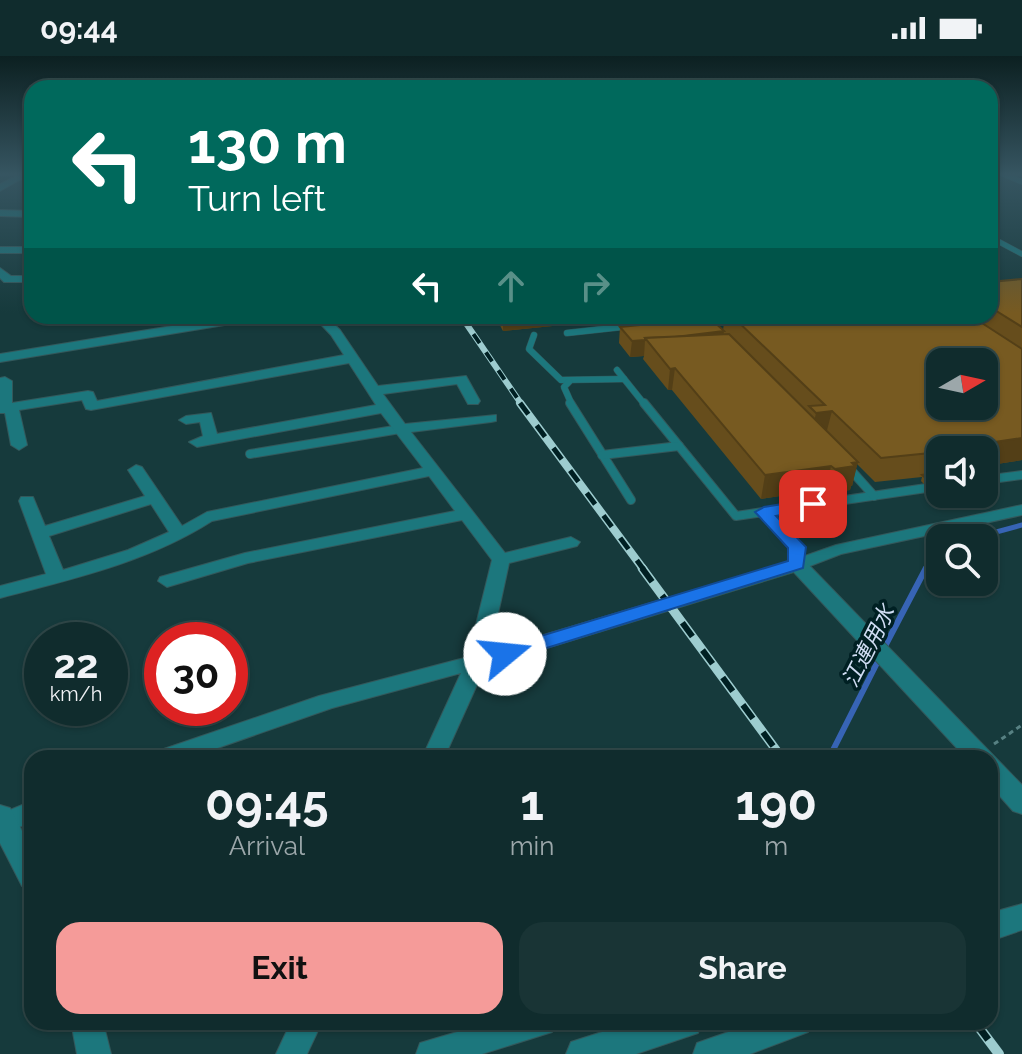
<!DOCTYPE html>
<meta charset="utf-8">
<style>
:root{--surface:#102c2d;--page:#193435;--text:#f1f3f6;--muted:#9ca7aa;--line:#304849;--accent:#f59b99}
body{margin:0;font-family:Raleway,"Noto Sans JP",sans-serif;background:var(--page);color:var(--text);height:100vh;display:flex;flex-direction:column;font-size:30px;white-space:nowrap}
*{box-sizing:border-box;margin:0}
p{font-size:26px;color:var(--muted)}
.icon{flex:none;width:44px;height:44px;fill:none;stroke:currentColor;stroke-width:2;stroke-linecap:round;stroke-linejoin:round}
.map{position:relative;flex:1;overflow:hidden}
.details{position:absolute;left:24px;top:694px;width:974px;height:280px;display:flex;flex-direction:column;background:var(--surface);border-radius:24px;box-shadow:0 2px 6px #0004,0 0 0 2px var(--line)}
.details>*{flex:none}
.top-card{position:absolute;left:24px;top:24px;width:974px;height:244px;border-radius:24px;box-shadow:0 2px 6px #0004,0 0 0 2px var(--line);background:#00695c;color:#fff;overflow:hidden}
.needle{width:52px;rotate:81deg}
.controls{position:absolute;left:926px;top:292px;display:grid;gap:16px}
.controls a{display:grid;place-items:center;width:72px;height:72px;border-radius:16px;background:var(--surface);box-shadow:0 2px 6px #0004,0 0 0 2px var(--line);font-size:40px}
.speed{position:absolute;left:24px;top:566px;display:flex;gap:16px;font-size:40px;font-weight:700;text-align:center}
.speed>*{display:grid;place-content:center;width:104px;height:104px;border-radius:50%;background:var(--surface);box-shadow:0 2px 6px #0004,0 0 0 2px var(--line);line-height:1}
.speed small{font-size:20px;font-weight:400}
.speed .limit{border:12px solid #d22;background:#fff;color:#111}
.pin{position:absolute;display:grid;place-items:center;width:68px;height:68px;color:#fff;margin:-34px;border-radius:16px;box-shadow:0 4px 12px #0006}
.me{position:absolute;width:88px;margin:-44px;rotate:73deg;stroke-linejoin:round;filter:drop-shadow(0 0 6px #0008)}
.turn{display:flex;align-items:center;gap:28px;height:168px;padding:0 32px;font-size:36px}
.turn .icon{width:104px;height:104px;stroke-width:2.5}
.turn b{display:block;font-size:56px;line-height:68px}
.lanes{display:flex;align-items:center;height:76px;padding:0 32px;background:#0003;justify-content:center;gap:40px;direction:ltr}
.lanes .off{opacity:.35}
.eta{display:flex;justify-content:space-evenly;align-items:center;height:136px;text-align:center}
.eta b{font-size:48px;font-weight:700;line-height:56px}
.action{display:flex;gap:16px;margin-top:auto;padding:16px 32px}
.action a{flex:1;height:92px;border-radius:24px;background:var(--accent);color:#111;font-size:32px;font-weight:700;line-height:92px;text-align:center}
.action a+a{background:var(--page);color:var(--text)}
.status{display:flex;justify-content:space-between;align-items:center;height:56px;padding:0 40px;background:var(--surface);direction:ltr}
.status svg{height:22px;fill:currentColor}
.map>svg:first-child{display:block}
</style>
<div class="status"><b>09:44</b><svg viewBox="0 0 49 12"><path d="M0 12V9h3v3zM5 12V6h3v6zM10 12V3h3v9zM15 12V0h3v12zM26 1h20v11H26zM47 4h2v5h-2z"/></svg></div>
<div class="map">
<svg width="1022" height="998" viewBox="0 0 1022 998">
<rect width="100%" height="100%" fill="#163a3c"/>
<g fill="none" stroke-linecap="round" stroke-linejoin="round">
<!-- stream-far1 -->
<g stroke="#3764b5" stroke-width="5">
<polyline points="974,482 1022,469"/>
<polyline points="925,514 940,495"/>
</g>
<!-- stream -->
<g stroke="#3764b5" stroke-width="6">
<polyline points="883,594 926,512"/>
<polyline points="829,702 879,603"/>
</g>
<!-- lane-far2 casing -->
<g stroke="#33585b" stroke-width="6">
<g id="lane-far2">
<polyline points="1003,118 1022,126"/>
<polyline points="990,181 1022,198"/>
</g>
</g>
<!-- lane-far1 casing -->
<g stroke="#33585b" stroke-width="7">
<g id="lane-far1">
<polyline points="567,277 722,260"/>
<polyline points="534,279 529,293 561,324 624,323"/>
<polyline points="617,314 645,349"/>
<polyline points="569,326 564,331 572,349"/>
</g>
</g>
<!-- lane casing -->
<g stroke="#33585b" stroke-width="10">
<g id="lane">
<polyline points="570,347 631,444"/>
<polyline points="644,347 736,460 940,430"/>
<polyline points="250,398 400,373"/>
<polyline points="602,399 679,390"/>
<polyline points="849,412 874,440"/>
<polyline points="984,424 1022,419"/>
<polyline points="764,456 797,491 797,508"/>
</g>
</g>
<!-- street casing -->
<g stroke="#33585b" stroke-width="2">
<g id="street">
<polygon points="20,118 30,118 0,135 0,128"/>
<polygon points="0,154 32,155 32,161 0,160"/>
<rect x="0" y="191" width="32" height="6"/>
<polygon points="0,212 11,220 32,220 32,226 4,226 0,222"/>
<polygon points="233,260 261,260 255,264 0,306 0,298"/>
<path d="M313,260H326L340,274L378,330L466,320L480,345L478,348H468L457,328L383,338L405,368L496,359V365L491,366L411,376L505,497L571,481L580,486L577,490L509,507L490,595L785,507L836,489L1022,449V459L841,498L797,515L485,611L444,702H422L461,617L332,652L189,702H152L155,696L319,640L468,601L492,504L462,464L248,507L167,531L158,525L160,521L245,497L455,455L429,420L212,465C148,506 73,523 0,542V530L46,518L19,445L21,441H33L45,470L145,440L128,414L136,409L142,411L182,470L207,456L423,412L381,357L197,391L189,386L203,380L200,366L186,368L179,364L186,360L211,357L217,378L376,349L349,307L91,354L86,353L82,344L19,354L27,389L19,394L11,389L5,357H0V322L5,321L12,325V347L88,335L93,336L97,345L344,299L331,279ZM151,448L169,476L128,494L63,514L49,480Z"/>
<polygon points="614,693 625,696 628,702 603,702 606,696"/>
<polygon points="32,745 32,766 4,777 0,776 0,758"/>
<polygon points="291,966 322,966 307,998 276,998"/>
<polygon points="491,966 557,966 552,976 482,998 416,998 420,987"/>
<polygon points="757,966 813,966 808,976 750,998 693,998 697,987"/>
</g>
</g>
<!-- secondary casing -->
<g stroke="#33585b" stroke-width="2">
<g id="secondary">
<polygon points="797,502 804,504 1022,729 1022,758 1013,755 990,729 990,702 966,702 790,512 787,508"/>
<polygon points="0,749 10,752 32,794 32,833 22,830 0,787"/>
<polygon points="1022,848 1022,874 990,885 990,857"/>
<polygon points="71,966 103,966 111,998 77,998"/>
<polygon points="633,966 702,966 698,977 636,998 566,998 571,986"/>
</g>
</g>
<!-- path -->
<polyline stroke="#578183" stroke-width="3" stroke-dasharray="5 4" stroke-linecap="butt" points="994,688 1022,669"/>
<!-- lane-far2 -->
<use href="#lane-far2" stroke="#1c777d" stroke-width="5"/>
<!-- lane-far1 -->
<use href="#lane-far1" stroke="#1c777d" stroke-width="6"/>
<!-- lane -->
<use href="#lane" stroke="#1c777d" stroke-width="8"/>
<!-- street -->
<use href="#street" fill="#1c777d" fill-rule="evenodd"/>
<!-- secondary -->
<use href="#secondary" fill="#1c777d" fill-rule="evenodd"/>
<!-- rail-far3 casing -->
<g stroke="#9dcccf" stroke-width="6">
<polyline id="rail-far3" points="461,260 522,349"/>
</g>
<!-- rail-far2 casing -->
<g stroke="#9dcccf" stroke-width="8">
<polyline id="rail-far2" points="520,347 644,514"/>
</g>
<!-- rail-far1 casing -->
<g stroke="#9dcccf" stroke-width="9">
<polyline id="rail-far1" points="642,512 782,702"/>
</g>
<!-- rail casing -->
<g stroke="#9dcccf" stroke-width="10">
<polyline id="rail" points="975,966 999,998"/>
</g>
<!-- rail-far3 -->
<use href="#rail-far3" stroke="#002023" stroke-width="4" stroke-dasharray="11" stroke-linecap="butt"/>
<!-- rail-far2 -->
<use href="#rail-far2" stroke="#002023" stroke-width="5" stroke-dasharray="14" stroke-linecap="butt"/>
<!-- rail-far1 -->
<use href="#rail-far1" stroke="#002023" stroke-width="6" stroke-dasharray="17" stroke-linecap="butt"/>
<!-- rail -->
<use href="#rail" stroke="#002023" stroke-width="7" stroke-dasharray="22" stroke-linecap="butt"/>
</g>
<!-- wall -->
<g fill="#664d1c">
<polygon points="1022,223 1022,404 984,410 984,394 940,394 940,419 938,419 939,428 926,430 921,425 922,421 875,426 857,408 852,430 851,430 850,434 835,436 836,444 822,447 817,441 819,435 827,434 826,433 761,443 672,334 668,334 643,303 644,300 630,301 619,287 620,271 723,274 725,260 990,260 990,226"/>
<polygon points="495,260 648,260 646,260 646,265 635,266 632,262 503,275"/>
</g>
<!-- shaded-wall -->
<g fill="#533f17">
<polygon points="503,260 632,260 632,262 503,275"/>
<polygon points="636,260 648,260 646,260 646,265 635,266"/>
<polygon points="724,275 722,291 646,284"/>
<polygon points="645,284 644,300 630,301 632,285"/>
<polygon points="675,312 672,334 668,334 670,313"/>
<polygon points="832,355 826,378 811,380 816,357"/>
<polygon points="1022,382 1022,404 984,410 984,394 947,394 948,393"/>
<polygon points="858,406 852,430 851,430 850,434 829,437 835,413"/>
<polygon points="831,410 826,433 761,443 765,419"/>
<polygon points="940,422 939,428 926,430 928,424"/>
<polygon points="838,438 836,444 822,447 823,440"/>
</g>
<!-- building -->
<g fill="#775a21" stroke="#533f17" stroke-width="2" fill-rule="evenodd">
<polygon points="1022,223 1022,271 990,251 990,226"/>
<path d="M732,260H971L1022,293V382L948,393L949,394H940V396L881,402L832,355L816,357L809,350L825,349ZM940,306H984V350H940Z"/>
<polygon points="710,262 724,275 675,281 645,282 645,284 632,285 620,271"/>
<polygon points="729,278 858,406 852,407 855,410 835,413 831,410 765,419 675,312 670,313 645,282"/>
<polygon points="935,417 940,422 928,424 922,419"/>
<polygon points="833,433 838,438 823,440 819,435"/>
</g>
<!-- sky -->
<linearGradient id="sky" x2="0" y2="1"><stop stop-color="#0c2021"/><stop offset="0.46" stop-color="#365561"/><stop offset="1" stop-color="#365561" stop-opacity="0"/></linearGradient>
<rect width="1022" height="257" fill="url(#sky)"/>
<!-- route -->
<polygon fill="#1a73e8" stroke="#114b97" stroke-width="2" points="813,443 819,445 819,452 776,460 806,491 803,512 505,605 494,598 498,593 788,505 788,492 755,456 764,451"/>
<g text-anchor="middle" stroke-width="7" stroke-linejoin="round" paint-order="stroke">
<!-- water labels -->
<g font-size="22" font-style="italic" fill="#d0ddf3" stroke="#002023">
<text transform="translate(868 590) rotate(-63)" y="8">江連用水</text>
</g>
</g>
</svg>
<div class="controls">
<a><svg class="needle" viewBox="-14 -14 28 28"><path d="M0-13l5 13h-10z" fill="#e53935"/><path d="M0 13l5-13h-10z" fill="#9ca7aa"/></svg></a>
<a><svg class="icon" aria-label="sound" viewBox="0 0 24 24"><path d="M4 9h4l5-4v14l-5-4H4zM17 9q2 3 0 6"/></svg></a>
<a><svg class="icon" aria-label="search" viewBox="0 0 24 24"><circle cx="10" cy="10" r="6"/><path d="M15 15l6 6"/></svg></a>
</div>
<div class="speed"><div>22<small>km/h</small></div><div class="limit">30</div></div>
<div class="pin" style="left:813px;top:448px;background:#d93025"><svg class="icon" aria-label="arrive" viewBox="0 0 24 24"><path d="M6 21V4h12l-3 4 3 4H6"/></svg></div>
<svg class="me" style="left:505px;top:598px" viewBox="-20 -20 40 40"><circle r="19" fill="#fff"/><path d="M0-13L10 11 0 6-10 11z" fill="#1a73e8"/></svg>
<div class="top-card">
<div class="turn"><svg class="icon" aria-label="left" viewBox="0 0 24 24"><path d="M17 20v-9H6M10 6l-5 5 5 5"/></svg><div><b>130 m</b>Turn left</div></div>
<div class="lanes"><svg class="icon" aria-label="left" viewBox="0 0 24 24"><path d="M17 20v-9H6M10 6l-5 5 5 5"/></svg><svg class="icon off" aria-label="ahead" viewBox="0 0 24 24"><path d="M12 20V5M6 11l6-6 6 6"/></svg><svg class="icon off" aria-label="right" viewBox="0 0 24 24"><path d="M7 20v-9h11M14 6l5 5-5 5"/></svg></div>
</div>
<section class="details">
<div class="eta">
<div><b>09:45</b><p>Arrival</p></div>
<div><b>1</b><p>min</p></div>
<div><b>190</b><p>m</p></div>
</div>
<div class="action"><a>Exit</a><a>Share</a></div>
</section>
</div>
